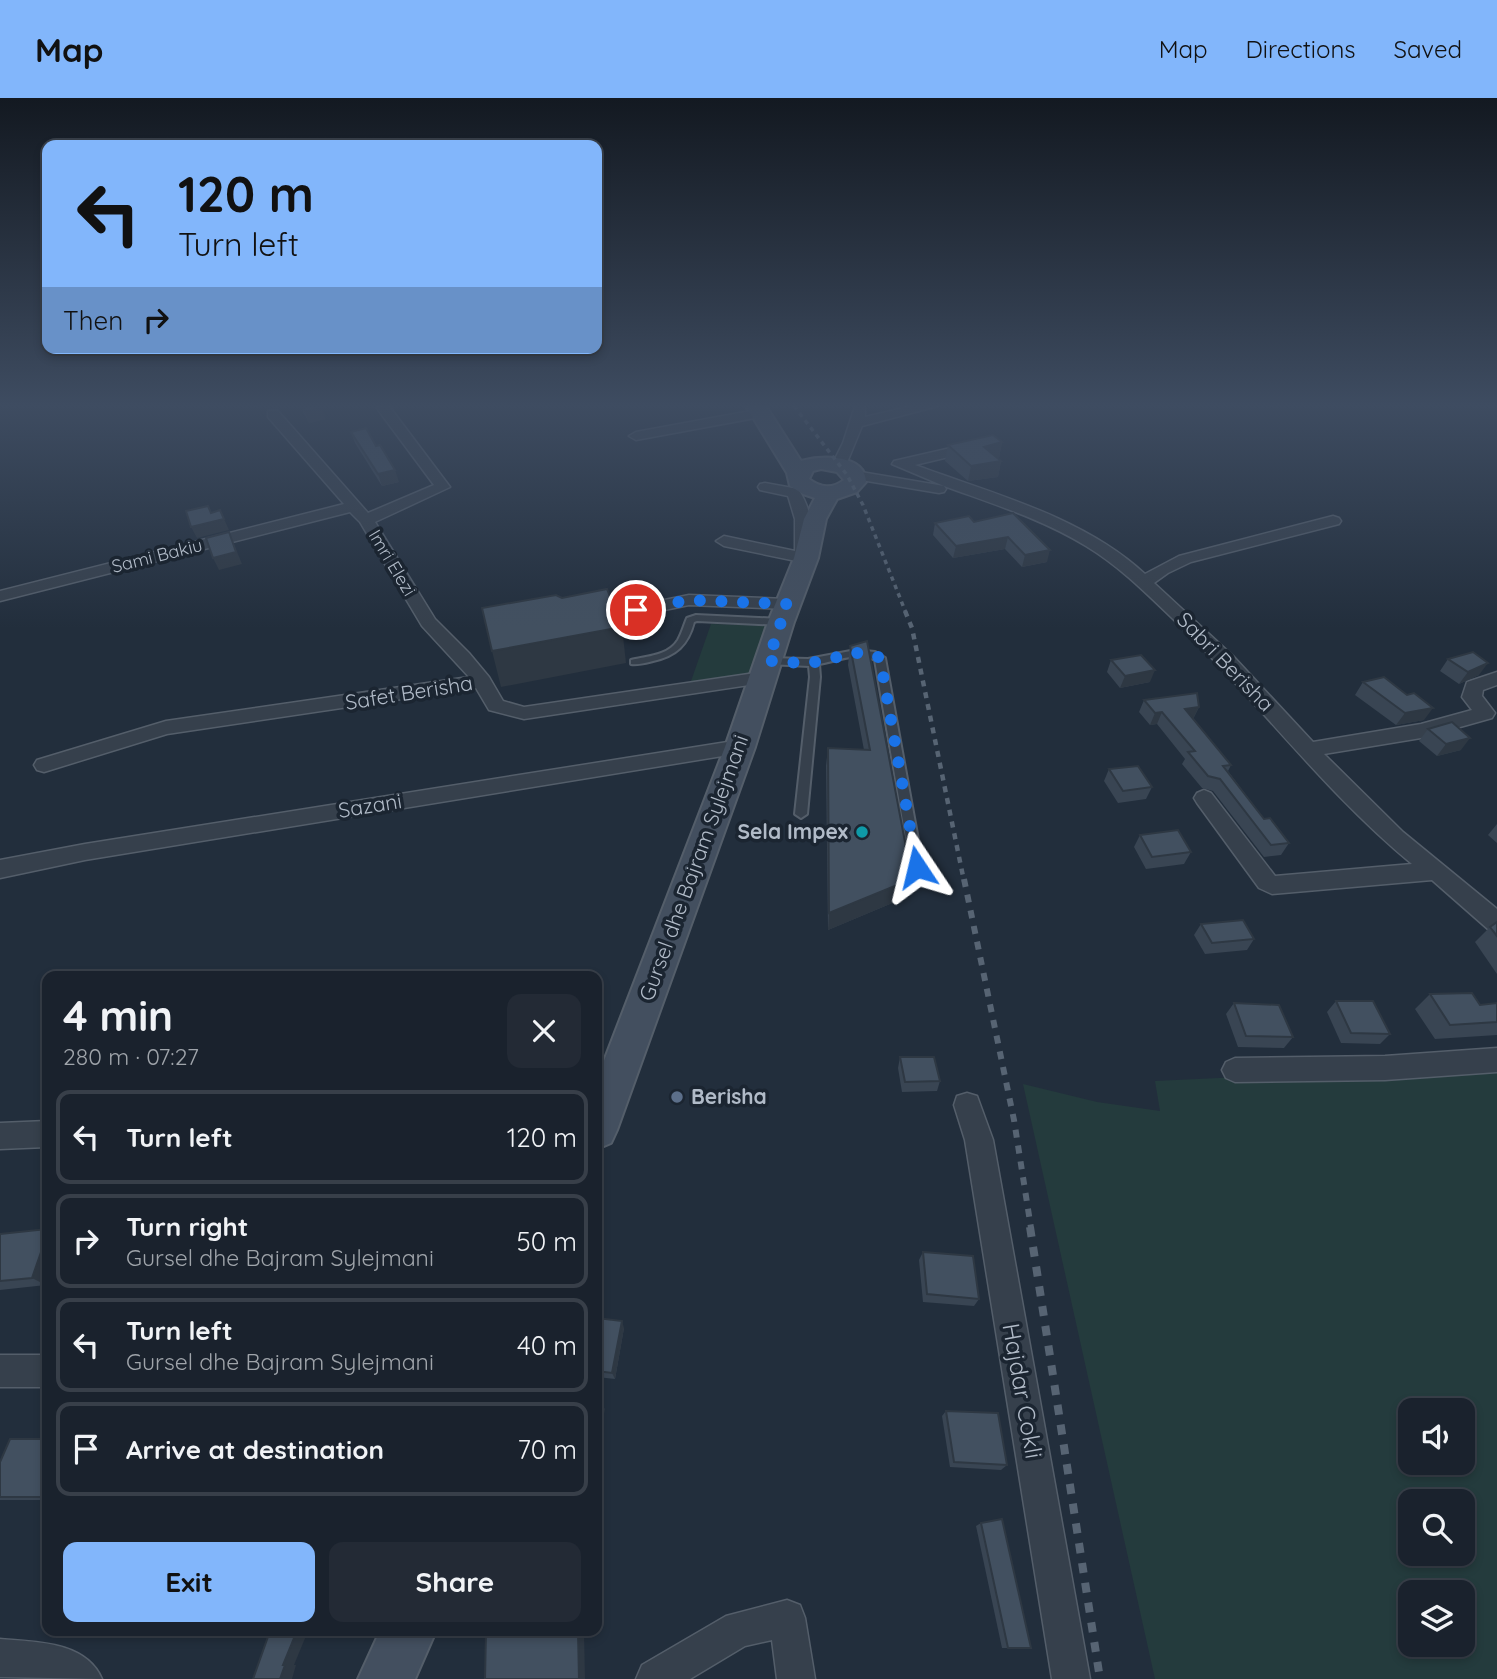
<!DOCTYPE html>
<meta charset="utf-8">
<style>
:root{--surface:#1a222d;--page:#232a35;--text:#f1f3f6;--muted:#9fa4aa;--line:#383f49;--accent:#82b6fb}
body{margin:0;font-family:Quicksand,sans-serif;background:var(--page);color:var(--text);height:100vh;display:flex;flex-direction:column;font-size:26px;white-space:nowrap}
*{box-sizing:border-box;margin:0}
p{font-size:23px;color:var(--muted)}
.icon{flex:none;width:38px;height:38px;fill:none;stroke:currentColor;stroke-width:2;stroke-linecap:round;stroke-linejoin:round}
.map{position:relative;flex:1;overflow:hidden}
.panel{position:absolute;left:42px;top:873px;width:560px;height:665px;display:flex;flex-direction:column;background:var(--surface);border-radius:14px;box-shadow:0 4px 10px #0003,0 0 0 2px var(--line)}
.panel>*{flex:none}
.top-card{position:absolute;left:42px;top:42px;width:560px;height:214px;border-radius:14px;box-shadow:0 4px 10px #0003,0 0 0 2px var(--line);background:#82b6fb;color:#111;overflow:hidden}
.buttons{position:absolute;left:1398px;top:1300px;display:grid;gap:14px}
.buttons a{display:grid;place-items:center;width:77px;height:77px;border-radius:14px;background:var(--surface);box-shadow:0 4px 10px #0003,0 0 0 2px var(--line);font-size:35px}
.pin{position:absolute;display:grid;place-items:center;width:60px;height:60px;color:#fff;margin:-30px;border:4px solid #fff;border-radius:50%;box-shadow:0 2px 7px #0007}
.me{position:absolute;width:77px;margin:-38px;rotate:350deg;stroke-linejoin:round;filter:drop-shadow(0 0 5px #0008)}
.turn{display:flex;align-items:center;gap:24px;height:147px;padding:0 21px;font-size:32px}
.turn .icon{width:91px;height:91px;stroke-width:2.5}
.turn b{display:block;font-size:49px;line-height:60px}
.then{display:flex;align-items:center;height:66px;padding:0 21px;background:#0003;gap:14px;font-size:26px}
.round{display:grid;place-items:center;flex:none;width:74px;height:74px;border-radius:14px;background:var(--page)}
.summary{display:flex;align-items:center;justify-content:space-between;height:119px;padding:0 21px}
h1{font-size:42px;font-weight:700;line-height:52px}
.action{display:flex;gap:14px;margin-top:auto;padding:14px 21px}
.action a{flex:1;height:80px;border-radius:14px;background:var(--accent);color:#111;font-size:28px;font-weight:700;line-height:80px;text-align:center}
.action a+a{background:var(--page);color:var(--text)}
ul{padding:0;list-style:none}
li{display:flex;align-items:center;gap:21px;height:94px;margin:0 14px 10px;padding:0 7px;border:4px solid var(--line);border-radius:14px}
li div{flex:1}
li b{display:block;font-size:26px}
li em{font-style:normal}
header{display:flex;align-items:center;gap:42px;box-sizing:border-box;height:98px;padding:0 35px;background:var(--accent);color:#111}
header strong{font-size:33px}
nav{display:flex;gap:38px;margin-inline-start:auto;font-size:24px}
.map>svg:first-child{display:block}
</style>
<header>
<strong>Map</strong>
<nav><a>Map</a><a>Directions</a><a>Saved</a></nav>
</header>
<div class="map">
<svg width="1497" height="1581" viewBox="0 0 1497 1581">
<rect width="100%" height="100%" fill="#222e3c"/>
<!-- green -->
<g fill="#243b3d" fill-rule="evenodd">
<polygon points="711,526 770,528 760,574 690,586"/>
<path d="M1497,967V1581H1155L1023,986L1097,1004L1160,1013L1155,983ZM1410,1312H1463V1365H1410ZM1410,1404H1463V1456H1410ZM1410,1494H1463V1547H1410Z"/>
</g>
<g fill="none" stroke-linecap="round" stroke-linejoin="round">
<!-- lane casing -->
<g stroke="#545e6a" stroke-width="4">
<g id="lane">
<path d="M696,517L781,521L786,524L781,527L697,523L694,524C688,547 676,558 653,563C645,565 638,567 631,566V562C647,558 668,558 678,542C682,535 684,527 687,520Z"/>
<path d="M856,552L875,554L885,560L923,769L917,774L911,769L875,562C857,553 838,563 819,566L820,579L807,716L801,720L795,716L810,579L809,568L768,566L763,563L768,560L808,561Z"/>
</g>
</g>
<!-- street casing -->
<g stroke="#545e6a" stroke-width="3">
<g id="street">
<polygon points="389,308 450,389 375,424 435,521 469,555 489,579 503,603 524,609 762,574 769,576 771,580 769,584 524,621 489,612 476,590 167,636 44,674 37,672 34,667 37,662 166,623 469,579 422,528 360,424 350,414 0,503 0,493 344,406 268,319 268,313 278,313 368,415 434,387 376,309"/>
<polygon points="855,308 865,308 865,319 912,308 938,308 862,328 846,367 839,371 834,370 832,367 843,345"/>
<polygon points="761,311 768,315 766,318 636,342 629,338 636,334"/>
<path d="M977,344L982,345V351L915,367C993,396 1082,418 1145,476L1179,458L1333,418L1339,420L1341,423L1339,426L1191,464L1168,475L1154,485L1233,558L1313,644L1421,626L1472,612L1462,599L1467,584L1497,574V587L1483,592L1482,598L1495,615L1492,620L1421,640L1324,656L1403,734L1497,811V834L1489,832L1432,782L1272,796L1259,790L1197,705L1194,700L1197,695L1204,692L1211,695L1275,778L1412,766C1323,693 1255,599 1171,519C1144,493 1119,468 1086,448C1042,421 993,406 944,388L946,391L944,394L939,395L855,381L848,377L855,373L944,388L892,366L894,363Z"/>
<path d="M765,385L798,391C811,410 813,429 810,451L805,455L812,457L814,460L812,463L806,465L724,448L716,443L724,438L795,453V421L789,401L788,398L760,392L758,389L760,386Z"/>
<polygon points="689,497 787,501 796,506 787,511 689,507 586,528 577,523 586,518"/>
<polygon points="740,642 747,644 750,649 747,654 85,762 0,780 0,762 85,746"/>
<polygon points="1497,950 1497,974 1385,982 1235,984 1226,980 1222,972 1226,964 1235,960 1385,958"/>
<polygon points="967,995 977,998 993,1042 1090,1581 1052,1581 965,1042 954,1007 957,998"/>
<polygon points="47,1023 47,1049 0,1051 0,1025"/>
<rect x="0" y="1257" width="47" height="32"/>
<polygon points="787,1502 800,1507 805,1520 815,1581 777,1581 772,1542 745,1548 690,1581 636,1581 642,1567 726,1518"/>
<path d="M0,1541C35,1544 86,1543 102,1581L0,1579Z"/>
</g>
</g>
<!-- secondary casing -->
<g stroke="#545e6a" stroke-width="4">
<g id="secondary">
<path d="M746,308H766L801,363C820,358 865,355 866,384L857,394L837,401L826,421L818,460L794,524L755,649L617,1032L611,1045L597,1051V981L725,649L768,524L794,460L804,421L815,400L803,396L790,388L787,375ZM821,371L837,374L844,382C832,391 821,390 809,381L813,373Z"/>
<polygon points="380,1533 436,1533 415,1581 358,1581"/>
</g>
</g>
<!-- lane -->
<use href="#lane" fill="#36404c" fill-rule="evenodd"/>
<!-- street -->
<use href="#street" fill="#36404c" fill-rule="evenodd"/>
<!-- secondary -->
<use href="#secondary" fill="#434f5f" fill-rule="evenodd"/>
<!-- rail-far3 -->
<polyline stroke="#576473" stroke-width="3.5" stroke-dasharray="4.5 4.5" stroke-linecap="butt" points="794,308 847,377 863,407 906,515"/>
<!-- rail-far2 -->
<polyline stroke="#576473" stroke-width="4.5" stroke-dasharray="6 6" stroke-linecap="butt" points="905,513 912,530 964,783"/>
<!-- rail-far1 -->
<polyline stroke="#576473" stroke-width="6" stroke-dasharray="8 8" stroke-linecap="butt" points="964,781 1014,1022 1031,1130"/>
<!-- rail -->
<polyline stroke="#576473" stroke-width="8" stroke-dasharray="10 10" stroke-linecap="butt" points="1030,1129 1100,1581"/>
</g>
<!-- wall -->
<g fill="#394553">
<polygon points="300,308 321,308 325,321 309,325"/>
<polygon points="351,334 399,384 382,388 355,345"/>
<polygon points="1002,344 999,360 998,360 1001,363 998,379 968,383 945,363 948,347"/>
<polygon points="1013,415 1047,464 1022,469 1005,451 953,460 933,437 935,425 974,424"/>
<polygon points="850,548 909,798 828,832 826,668 828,650 864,652 848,567"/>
<polygon points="1448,561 1479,577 1459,586 1440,573"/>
<polygon points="1111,562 1150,584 1120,590 1107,574"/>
<polygon points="1363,584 1407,597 1424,622 1396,627 1355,597"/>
<polygon points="1144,602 1199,609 1193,621 1231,667 1228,673 1264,721 1289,745 1281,757 1264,759 1213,693 1202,690 1182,666 1185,661 1157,626 1150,627 1139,614"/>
<polygon points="1428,631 1461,652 1437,658 1419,643"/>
<polygon points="1109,671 1152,689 1146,701 1118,705 1104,683"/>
<polygon points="1497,726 1497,745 1488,737"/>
<polygon points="1140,737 1191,754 1184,766 1146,771 1134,749"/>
<polygon points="1497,824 1497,876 1475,844 1490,829"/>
<polygon points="1201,826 1254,841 1247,852 1205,856 1194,837"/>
<polygon points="1430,896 1480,907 1497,905 1497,937 1435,941 1415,911"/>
<polygon points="1336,903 1390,936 1380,946 1341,945 1327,914"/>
<polygon points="1234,905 1293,939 1284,950 1238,949 1226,916"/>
<polygon points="900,959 940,983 937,993 902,994 898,970"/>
<polygon points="0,1136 46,1187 0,1192"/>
<polygon points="923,1154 979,1201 974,1208 923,1204 919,1162"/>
<polygon points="597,1220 624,1230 615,1281 597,1279"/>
<polygon points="946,1313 1007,1367 1001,1372 950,1369 942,1318"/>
<polygon points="47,1341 47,1402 0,1402 0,1364"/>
<polygon points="981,1425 1031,1550 1002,1550 976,1428"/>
</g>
<!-- shaded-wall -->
<g fill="#2e3843">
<polygon points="322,310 325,321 309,325 305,313"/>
<polygon points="1002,344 999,360 981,364 984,349"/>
<polygon points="1001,363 998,379 968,383 971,368"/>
<polygon points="395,372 399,384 382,388 378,376"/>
<polygon points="220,412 229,432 197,440 191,429 215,423"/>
<polygon points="229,434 242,466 219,472 213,460"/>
<polygon points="1008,439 1005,451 953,460 956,448"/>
<polygon points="1050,452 1047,464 1022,469 1025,457"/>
<polygon points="622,529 626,565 501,589 492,553"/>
<polygon points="1488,565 1479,577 1459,586 1468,574"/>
<polygon points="1155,572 1150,584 1120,590 1125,578"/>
<polygon points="1199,609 1193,621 1185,611"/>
<polygon points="1433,610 1424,622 1396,627 1405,615"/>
<polygon points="1162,614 1157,626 1150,627 1155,615"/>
<polygon points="1470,640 1461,652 1437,658 1446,646"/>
<polygon points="912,781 909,798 828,832 829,815"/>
<polygon points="47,1137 47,1184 46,1187 32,1180"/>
<polygon points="622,1223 624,1230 615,1281 612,1275"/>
<polygon points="602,1306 605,1311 597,1349 597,1328"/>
<polygon points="297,1533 308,1533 294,1567 283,1567"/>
<polygon points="578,1533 584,1533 585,1581 579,1581"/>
<polygon points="285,1567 296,1567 292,1581 280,1581"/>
</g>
<!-- building -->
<g fill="#425060" stroke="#2e3843" stroke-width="2">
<polygon points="302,308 321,308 322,310 305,313"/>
<polygon points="366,330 376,348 380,347 395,372 378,376 351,334"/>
<polygon points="993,337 1002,344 984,349 1001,363 971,368 948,347"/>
<polygon points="208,408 211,415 220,412 224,421 191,429 186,413"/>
<polygon points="1013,415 1050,452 1025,457 1008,439 956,448 935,425 969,418 974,424"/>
<polygon points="229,434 236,454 213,460 206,440"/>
<polygon points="607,491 622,529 492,553 482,510 556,497 562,500"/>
<polygon points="867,543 912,781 829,815 828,650 870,652 850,548"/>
<polygon points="1473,554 1488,565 1468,574 1448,561"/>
<polygon points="1141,557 1155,572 1125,578 1111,562"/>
<polygon points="1384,579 1407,597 1414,595 1433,610 1405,615 1363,584"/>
<polygon points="1197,595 1199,609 1185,611 1231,667 1223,668 1264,721 1270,720 1289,745 1271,747 1220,681 1208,678 1188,654 1195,653 1162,614 1155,615 1144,602"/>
<polygon points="1452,624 1470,640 1446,646 1428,631"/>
<polygon points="1138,668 1152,689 1123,693 1109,671"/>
<polygon points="1178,732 1191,754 1152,759 1140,737"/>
<polygon points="1243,822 1254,841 1212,845 1201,826"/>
<polygon points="1497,824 1497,838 1490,829"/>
<polygon points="1472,895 1480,907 1497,905 1497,924 1450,927 1430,896"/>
<polygon points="1336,903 1373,903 1390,936 1351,935"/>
<polygon points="1234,905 1279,907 1293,939 1246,938"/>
<polygon points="900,959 934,959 940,983 905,984"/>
<polygon points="47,1131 47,1137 32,1180 0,1183 0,1136"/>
<polygon points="923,1154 973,1158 979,1201 927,1196"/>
<polygon points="597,1220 622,1223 612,1275 597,1273"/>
<polygon points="597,1305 602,1306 597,1328"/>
<polygon points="946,1313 998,1315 1007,1367 954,1364"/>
<polygon points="10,1341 47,1341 47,1395 46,1399 0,1399 0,1364"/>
<polygon points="1002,1421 1031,1550 1008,1550 981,1425"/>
<polygon points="270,1533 297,1533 283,1567 285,1567 280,1581 253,1581"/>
<polygon points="486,1533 578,1533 579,1581 485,1581"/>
</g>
<!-- sky -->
<linearGradient id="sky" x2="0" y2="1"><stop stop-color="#131921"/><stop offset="0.58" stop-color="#3e4c61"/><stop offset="1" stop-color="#3e4c61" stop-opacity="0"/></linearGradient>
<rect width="1497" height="530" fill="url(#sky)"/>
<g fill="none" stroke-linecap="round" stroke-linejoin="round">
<!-- route -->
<path stroke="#1a73e8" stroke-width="12" stroke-dasharray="0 21.6" d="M636,512L689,502L787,506L768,563C783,563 799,566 814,564C838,562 858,547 880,560L917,769"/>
</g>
<!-- markers -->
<circle fill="#0f9aa8" stroke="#1b2531" stroke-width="2.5" cx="862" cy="734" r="7"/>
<circle fill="#5c6f8a" stroke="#1b2531" stroke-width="2.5" cx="677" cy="999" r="7"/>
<g text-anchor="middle" stroke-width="7" stroke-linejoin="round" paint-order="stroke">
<!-- far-street labels -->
<g font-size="18" fill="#b1bbc8" stroke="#1b2531">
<text transform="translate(157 458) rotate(-14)" y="6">Sami Bakiu</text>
<text transform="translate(392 465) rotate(59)" y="6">Imri Elezi</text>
</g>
<!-- street labels -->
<g font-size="21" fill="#b1bbc8" stroke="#1b2531">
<text transform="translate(1225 564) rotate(46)" y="7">Sabri Berisha</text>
<text transform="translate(409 595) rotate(-9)" y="7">Safet Berisha</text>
<text transform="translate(370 708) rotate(-9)" y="7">Sazani</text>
<text transform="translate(694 770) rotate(-70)" y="7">Gursel dhe Bajram Sylejmani</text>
</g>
<!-- poi labels -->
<g font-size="21" font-weight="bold" fill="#b1bbc8" stroke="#1b2531" text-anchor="end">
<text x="848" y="741">Sela Impex</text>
<text x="691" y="1006" text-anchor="start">Berisha</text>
</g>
<!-- near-street labels -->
<g font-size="24" fill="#b1bbc8" stroke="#1b2531">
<text transform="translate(1022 1293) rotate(80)" y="8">Hajdar Cokli</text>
</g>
</g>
</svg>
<div class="buttons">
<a><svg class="icon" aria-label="sound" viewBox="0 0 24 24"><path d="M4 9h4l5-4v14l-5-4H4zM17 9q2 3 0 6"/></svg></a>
<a><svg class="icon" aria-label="search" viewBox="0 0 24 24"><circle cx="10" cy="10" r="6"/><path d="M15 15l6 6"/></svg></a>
<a><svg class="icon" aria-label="layers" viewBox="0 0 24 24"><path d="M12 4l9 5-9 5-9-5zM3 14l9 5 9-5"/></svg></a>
</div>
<div class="pin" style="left:636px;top:512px;background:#d93025"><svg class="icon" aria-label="arrive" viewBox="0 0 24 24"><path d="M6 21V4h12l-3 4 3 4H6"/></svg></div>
<svg class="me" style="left:917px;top:769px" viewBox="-20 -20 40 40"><path d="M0-17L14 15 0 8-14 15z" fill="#1a73e8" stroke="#fff" stroke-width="4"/></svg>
<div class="top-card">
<div class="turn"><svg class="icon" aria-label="left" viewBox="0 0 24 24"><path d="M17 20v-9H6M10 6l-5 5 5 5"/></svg><div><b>120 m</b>Turn left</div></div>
<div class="then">Then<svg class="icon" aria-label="right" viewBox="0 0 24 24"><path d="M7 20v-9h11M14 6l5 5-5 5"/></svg></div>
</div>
<section class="panel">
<div class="summary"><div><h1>4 min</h1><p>280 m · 07:27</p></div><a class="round"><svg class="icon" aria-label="close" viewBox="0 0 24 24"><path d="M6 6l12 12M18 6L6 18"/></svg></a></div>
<ul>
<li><svg class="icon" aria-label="left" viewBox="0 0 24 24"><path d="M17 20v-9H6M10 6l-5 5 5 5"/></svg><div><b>Turn left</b></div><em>120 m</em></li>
<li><svg class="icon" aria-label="right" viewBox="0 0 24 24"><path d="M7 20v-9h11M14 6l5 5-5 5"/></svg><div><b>Turn right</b><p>Gursel dhe Bajram Sylejmani</p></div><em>50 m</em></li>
<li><svg class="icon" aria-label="left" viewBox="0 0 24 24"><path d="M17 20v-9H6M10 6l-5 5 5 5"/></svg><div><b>Turn left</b><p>Gursel dhe Bajram Sylejmani</p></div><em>40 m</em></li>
<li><svg class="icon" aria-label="arrive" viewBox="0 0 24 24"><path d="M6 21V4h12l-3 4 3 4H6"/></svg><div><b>Arrive at destination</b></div><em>70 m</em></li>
</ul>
<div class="action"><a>Exit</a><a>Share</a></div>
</section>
</div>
